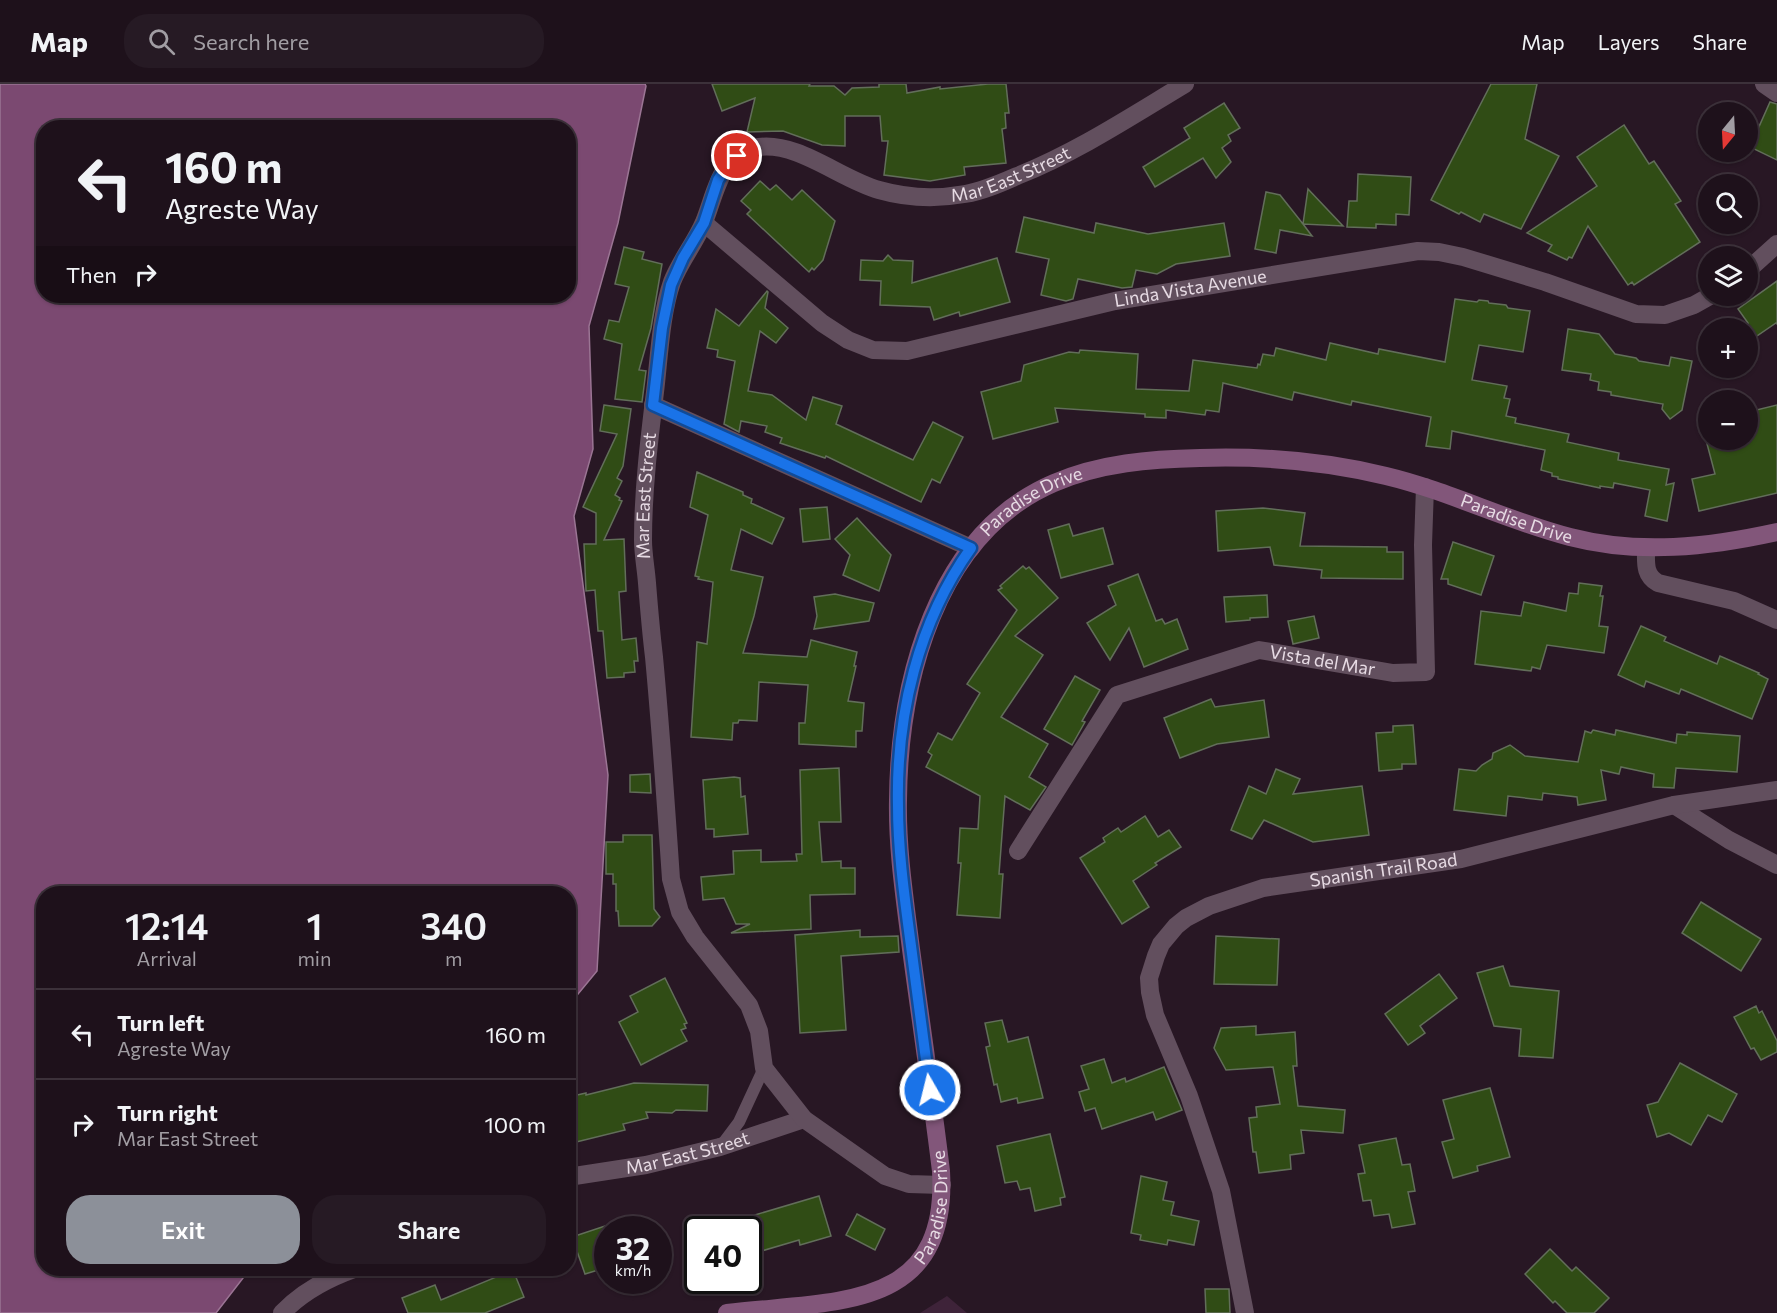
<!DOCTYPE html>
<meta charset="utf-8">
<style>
:root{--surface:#1e111b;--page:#261a24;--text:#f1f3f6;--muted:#a19da3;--line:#3c313a;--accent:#8c9099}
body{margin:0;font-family:Commissioner,sans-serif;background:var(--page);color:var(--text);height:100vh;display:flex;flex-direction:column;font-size:22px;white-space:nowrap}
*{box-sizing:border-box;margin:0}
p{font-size:20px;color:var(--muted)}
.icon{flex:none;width:33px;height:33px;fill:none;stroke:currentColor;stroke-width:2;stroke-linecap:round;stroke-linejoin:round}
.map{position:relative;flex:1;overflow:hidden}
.sheet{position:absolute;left:36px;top:802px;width:540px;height:390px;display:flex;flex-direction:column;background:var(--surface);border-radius:24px;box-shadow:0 2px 4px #0004,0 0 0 2px var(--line)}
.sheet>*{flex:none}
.hud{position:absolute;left:36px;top:36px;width:540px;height:183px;border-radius:24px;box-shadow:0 2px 4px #0004,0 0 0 2px var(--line);background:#1e111b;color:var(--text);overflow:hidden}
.needle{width:39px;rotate:198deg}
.buttons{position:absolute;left:1698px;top:18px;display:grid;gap:12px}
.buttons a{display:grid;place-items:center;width:60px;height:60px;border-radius:50%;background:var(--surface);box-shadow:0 2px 4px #0004,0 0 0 2px var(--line);font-size:30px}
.speed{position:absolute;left:594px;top:1132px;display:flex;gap:12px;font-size:30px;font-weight:700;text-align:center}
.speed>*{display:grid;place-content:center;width:78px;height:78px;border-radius:50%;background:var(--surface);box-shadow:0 2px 4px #0004,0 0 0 2px var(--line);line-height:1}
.speed small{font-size:15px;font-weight:400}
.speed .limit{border:3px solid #111;border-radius:9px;background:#fff;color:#111}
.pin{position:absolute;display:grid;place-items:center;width:51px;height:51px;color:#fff;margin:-26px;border:3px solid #fff;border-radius:50%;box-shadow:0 2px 6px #0007}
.me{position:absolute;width:66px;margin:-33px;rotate:352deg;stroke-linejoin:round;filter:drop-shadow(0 0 4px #0008)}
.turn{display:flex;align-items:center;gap:21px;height:126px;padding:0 30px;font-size:27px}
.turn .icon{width:78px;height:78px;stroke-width:2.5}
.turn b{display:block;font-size:42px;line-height:51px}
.then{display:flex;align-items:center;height:57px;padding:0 30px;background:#0003;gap:12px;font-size:22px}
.eta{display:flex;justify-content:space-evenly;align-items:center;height:102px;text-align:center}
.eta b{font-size:36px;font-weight:600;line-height:42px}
.button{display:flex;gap:12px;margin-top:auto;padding:12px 30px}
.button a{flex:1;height:69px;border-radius:24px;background:var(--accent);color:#fff;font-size:24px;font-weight:600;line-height:69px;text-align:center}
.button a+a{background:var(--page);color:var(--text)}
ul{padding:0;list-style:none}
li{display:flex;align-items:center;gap:18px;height:90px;padding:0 30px;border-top:2px solid var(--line)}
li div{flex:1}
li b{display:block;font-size:22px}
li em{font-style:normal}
header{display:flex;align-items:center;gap:36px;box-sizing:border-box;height:84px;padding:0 30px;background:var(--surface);border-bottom:2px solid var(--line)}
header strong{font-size:28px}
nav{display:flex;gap:33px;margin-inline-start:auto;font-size:21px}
.search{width:420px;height:54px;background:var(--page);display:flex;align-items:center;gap:15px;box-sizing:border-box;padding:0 21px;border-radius:24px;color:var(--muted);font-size:22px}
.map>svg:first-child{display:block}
</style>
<header>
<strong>Map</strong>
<div class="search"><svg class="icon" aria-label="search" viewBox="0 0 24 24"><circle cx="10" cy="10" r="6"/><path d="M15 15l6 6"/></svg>Search here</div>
<nav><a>Map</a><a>Layers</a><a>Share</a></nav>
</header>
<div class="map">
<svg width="1777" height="1229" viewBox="0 0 1777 1229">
<rect width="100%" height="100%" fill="#281724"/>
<!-- green -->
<polygon fill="#3e2339" points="947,1212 967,1229 920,1229"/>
<!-- water -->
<path fill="#7b4971" stroke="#9b7594" stroke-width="1.5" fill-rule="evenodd" d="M0,0H645L646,2L618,139L589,242L593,365L574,432L608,691L597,887L569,921L568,810H44V1185H250L216,1229H0ZM44,44H568V212H44Z"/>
<!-- building -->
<g fill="#304c15" stroke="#626e5a" stroke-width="1.5">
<polygon points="712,0 810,0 809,2 834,2 845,11 852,4 879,3 879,0 906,0 907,9 940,3 940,5 988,0 1006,0 1009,29 1005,29 1006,44 1002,45 1006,79 964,83 965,91 930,97 884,91 888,57 882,57 880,32 845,32 845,62 822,61 783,47 747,48 755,14 722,27"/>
<polygon points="1491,0 1537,0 1525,55 1559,72 1521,145 1484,130 1480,138 1461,128 1459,130 1431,116"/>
<polygon points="1770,18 1777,20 1777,76 1750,63"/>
<polygon points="1224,19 1240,44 1228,51 1231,57 1222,64 1231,78 1216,94 1203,74 1155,103 1143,83 1190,54 1184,44"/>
<polygon points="1624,41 1649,80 1654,77 1681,117 1675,120 1700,158 1634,201 1632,198 1628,201 1588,142 1572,174 1569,173 1567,176 1548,167 1552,161 1527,149 1597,102 1577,73"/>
<polygon points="1358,90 1411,93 1409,131 1396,130 1396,141 1376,140 1376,144 1347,143 1349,117 1357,117"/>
<polygon points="760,97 770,106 776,101 792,116 802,106 835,137 823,176 814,186 812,184 809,188 747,130 751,126 741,117"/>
<polygon points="1308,105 1343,142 1303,140 1312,152 1280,146 1276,169 1255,165 1266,108 1280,111 1303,140"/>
<polygon points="1024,133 1094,149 1096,139 1148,150 1224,139 1230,172 1176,180 1157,190 1136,186 1132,203 1122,204 1078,195 1073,215 1066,217 1041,211 1049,175 1016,168"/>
<polygon points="624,163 644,168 642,175 662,180 651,244 639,286 646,287 642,318 615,315 622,260 604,255 609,236 619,238 629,203 615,200"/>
<polygon points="888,171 893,176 913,177 912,199 997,174 1010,218 960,232 959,228 934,236 930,223 880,221 881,197 860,196 861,176 883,177"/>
<polygon points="1777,197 1777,240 1776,239 1748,258 1748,239 1738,225"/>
<polygon points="767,207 768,208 765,224 788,244 776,259 760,247 748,307 772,311 806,336 813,313 842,322 836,340 913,376 933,338 963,353 940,399 932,395 921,418 826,372 825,374 780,359 782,354 765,348 767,342 741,337 739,348 724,340 735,277 717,273 718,266 707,264 716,225 739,242"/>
<polygon points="1455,215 1477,218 1479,216 1488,217 1489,219 1506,221 1508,224 1530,227 1523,268 1479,261 1472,296 1507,302 1504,314 1510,315 1506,332 1516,334 1515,339 1569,350 1567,358 1619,369 1618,376 1669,385 1666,401 1674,399 1667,437 1645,432 1650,406 1614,399 1613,404 1600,402 1600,404 1558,395 1558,393 1552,392 1552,389 1541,386 1545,366 1452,347 1450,365 1426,362 1431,333 1352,317 1351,321 1294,308 1292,316 1223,299 1219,328 1206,326 1205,331 1166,326 1166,334 1145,333 1145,330 1055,324 1058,338 993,355 981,308 1021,297 1024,281 1069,268 1079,269 1080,266 1138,270 1136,305 1189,307 1193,276 1257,284 1258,280 1260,281 1263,270 1274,272 1276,264 1326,276 1330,259 1378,270 1379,265 1445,278"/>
<polygon points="1568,245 1599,250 1615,270 1636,274 1639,277 1669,282 1671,273 1692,277 1682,326 1670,335 1662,325 1663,320 1611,311 1611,308 1598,306 1599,298 1590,296 1591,290 1562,286"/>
<polygon points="604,321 631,325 623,382 617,394 622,397 615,411 620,414 619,416 622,417 604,456 624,455 626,507 619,508 622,556 636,554 638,577 634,577 635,588 624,589 624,593 607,594 603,547 598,547 595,506 586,507 584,460 596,460 596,429 583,423 617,350 600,347"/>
<polygon points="1777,321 1777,409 1699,427 1692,395 1715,390 1706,356 1748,356 1748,328"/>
<polygon points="697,388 743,408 743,411 752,415 751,419 784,434 772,460 741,445 731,486 763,493 754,532 743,569 807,573 811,556 857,568 854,582 856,582 848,617 864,619 862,647 856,647 856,663 799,660 799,639 805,639 808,601 759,598 757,637 739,636 738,639 733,639 732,656 691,653 697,558 707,560 713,498 698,495 699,493 695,492 708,431 690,423"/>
<polygon points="827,423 830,455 803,458 800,425"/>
<polygon points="1263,424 1305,429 1300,462 1387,463 1387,468 1403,468 1403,495 1321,494 1322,486 1274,481 1270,463 1218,467 1216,427"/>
<polygon points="857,434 891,471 879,507 843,491 850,471 835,455"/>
<polygon points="1069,440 1073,452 1103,444 1113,480 1061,494 1048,446"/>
<polygon points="1453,458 1494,472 1481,511 1448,500 1448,495 1441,495"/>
<polygon points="1023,482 1026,485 1029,483 1058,514 1015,552 1043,571 1001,633 1048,660 1029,693 1046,703 1030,726 1005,712 999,790 1003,790 1000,834 957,831 961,779 958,779 960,744 978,745 980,712 926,683 932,671 928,668 938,649 952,656 980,609 967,600 1017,526 998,506 1002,504 1000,502"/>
<polygon points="1138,490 1156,537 1162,535 1165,540 1177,535 1188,565 1144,583 1129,544 1110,576 1087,539 1116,521 1108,502"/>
<polygon points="1579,499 1602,502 1600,512 1603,512 1599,542 1608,543 1604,569 1547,561 1540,585 1532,583 1531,587 1475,580 1481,527 1521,532 1524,518 1566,527 1569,509 1578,510"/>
<polygon points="835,510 874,519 869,537 814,545 817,532 814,513"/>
<polygon points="1267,511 1268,533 1250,534 1250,536 1226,538 1224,513"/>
<polygon points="1314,532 1319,554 1293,560 1288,537"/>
<polygon points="1641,542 1666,553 1664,557 1717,580 1720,572 1759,589 1758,590 1768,595 1752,635 1681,605 1679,610 1646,597 1644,603 1618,591"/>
<polygon points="1075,592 1100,606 1082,637 1085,638 1072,661 1044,645"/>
<polygon points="1211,615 1215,623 1264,616 1269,653 1217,660 1180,674 1164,634"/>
<polygon points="1413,641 1416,680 1402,680 1402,685 1379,687 1376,649 1393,648 1393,642"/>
<polygon points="1593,646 1615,651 1616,646 1676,659 1677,650 1687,651 1687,648 1740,652 1737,688 1676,684 1674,704 1653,703 1654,690 1621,683 1619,690 1601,686 1606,716 1578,721 1577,713 1543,709 1542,716 1508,712 1506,732 1454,726 1459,685 1476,687 1482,681 1492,675 1493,669 1510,661 1525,672 1578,678 1585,647 1591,649"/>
<polygon points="839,684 841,738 819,738 822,778 841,777 841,784 855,784 855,810 810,811 811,845 731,849 750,840 736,840 724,814 703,816 701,793 734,790 733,767 761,766 761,778 797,777 796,770 802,770 800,686"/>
<polygon points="1276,685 1300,695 1293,710 1362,702 1369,751 1313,758 1264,736 1252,755 1231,746 1249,702 1266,710"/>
<polygon points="650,690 651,709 630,708 630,691"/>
<polygon points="734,693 740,694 741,713 745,712 748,750 714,753 714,745 706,745 703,696"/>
<polygon points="1145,732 1158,753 1169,746 1181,763 1155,779 1157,781 1133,797 1149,823 1122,840 1080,774 1105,758 1103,754 1118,744 1121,748"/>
<polygon points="623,751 652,751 654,825 660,833 652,842 619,842 618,827 616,827 616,800 613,800 613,790 606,790 606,758 623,758"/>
<polygon points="1701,818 1761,855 1741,887 1682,849"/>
<polygon points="860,846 860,853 898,852 899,868 841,872 846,946 800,949 795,851"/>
<polygon points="1216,852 1279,855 1277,901 1214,900"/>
<polygon points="1503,882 1510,902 1559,907 1553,974 1519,972 1521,945 1494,942 1477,889"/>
<polygon points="1439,890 1457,914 1420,942 1425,949 1408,961 1385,930"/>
<polygon points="665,894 687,939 684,940 686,944 681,946 687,957 641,981 619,938 638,928 630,912"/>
<polygon points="1756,922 1759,929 1762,927 1777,957 1777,968 1761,976 1754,964 1751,965 1734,933"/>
<polygon points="1002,936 1008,958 1028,953 1043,1014 1018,1019 1017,1014 1001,1018 997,1000 994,1001 986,963 990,962 985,939"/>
<polygon points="1256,942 1256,951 1295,948 1297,982 1293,982 1298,1022 1345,1026 1343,1049 1301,1046 1304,1069 1290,1071 1291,1085 1259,1089 1256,1068 1253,1068 1249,1034 1257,1033 1256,1023 1280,1020 1273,983 1226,986 1214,964 1221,944"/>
<polygon points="1104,975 1112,999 1125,994 1126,998 1164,983 1182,1026 1156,1036 1153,1028 1102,1045 1095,1024 1085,1027 1079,1008 1089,1005 1081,982"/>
<polygon points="1680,979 1737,1010 1722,1038 1708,1031 1691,1061 1669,1049 1657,1053 1647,1021 1658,1018"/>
<polygon points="634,999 708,1001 707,1027 676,1026 672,1029 646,1028 648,1034 623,1040 625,1046 568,1060 568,1013 586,1009 586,1011"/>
<polygon points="1490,1004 1510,1073 1477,1082 1478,1087 1453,1094 1442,1058 1454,1055 1443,1016"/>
<polygon points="1050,1050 1065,1113 1060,1114 1061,1121 1035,1127 1030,1104 1020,1106 1017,1097 1005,1099 997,1062"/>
<polygon points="1396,1054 1402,1081 1410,1080 1415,1107 1408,1108 1415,1140 1392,1144 1389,1130 1374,1132 1371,1116 1363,1117 1358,1090 1365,1089 1359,1061"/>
<polygon points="1141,1092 1167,1098 1163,1116 1174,1118 1171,1131 1199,1137 1194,1161 1168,1156 1167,1161 1140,1156 1141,1151 1131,1149"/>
<polygon points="819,1112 831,1152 800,1161 799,1156 748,1171 748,1133"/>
<polygon points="857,1130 885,1145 875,1166 846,1151"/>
<polygon points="608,1141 608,1183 585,1190 572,1153"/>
<polygon points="1550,1165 1572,1187 1576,1183 1609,1214 1594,1229 1567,1229 1555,1217 1553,1219 1525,1190"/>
<polygon points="513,1186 524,1213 485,1229 408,1229 402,1214 435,1201 441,1216"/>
<polygon points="1205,1205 1229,1205 1230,1229 1206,1229"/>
</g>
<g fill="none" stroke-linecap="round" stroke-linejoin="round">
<!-- lane -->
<polyline stroke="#624f5e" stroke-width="12" points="721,1062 739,1038 764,984"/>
<!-- street -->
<g stroke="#624f5e" stroke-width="18">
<polyline points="1764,0 1777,9"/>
<path id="s1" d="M704,139L822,239L848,256L873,266L907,267L1115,217L1418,167L1439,168L1463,173L1545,198L1636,230L1665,231L1694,221L1710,212"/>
<polyline points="1748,186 1777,160"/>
<polyline points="653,321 971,464"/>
<path d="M1646,464C1646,479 1644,491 1658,499L1734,517L1777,536"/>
<polyline points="1674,721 1729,756 1777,781"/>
<path id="s2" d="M1018,767L1117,611L1259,566L1393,589L1426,588L1423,461L1425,403"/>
<path id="s3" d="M568,1093L646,1081L720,1063L804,1035"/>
<path id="s4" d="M942,1101L909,1100L885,1092L804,1035L764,984L759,947L749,921L695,853L680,828L671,795C666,721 661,647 654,573C651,548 649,524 647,499C646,485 643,470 643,456C643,407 649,357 655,308C659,275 661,229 672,198C680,177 695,159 704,138C716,109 720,68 759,63C799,58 840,95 879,106C907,114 937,115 965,110C983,107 1001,99 1017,92C1077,68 1130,33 1185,0"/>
<path d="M282,1229C302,1208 326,1195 354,1185"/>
<path id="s5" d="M1245,1229L1221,1107L1189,1012L1155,931L1150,908L1149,894L1156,872L1161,860L1176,842L1186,834L1209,822L1263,804L1461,775L1674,721L1777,706"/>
</g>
<!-- secondary -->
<path stroke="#82567a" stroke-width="18" id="s6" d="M727,1229C834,1216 949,1229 941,1087C932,1013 921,939 911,865C905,816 897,766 898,716C899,599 935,450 1054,399C1100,379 1151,375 1200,374C1263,372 1325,377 1386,392C1449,407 1507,437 1570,453C1639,471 1709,463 1777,448"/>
</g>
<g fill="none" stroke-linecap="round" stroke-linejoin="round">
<!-- route casing -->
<g stroke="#114b97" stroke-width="15">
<path id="route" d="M737,72L727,82L718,96L704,139L683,174L671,201L662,244L653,321L971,464C918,538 896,632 898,722C898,769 905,816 911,862C917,910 924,958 930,1006"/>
</g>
<!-- route -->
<use href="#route" stroke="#1a73e8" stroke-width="10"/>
</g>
<g text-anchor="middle" stroke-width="4.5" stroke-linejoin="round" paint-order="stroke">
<!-- street labels -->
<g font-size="18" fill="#e7dbe4" stroke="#0c060b">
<text dy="6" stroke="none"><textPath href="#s4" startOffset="1470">Mar East Street</textPath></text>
<text dy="6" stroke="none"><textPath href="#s1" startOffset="537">Linda Vista Avenue</textPath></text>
<text dy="6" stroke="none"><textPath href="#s4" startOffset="822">Mar East Street</textPath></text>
<text dy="6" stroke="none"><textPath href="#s6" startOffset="1017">Paradise Drive</textPath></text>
<text dy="6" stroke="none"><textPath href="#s6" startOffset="1520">Paradise Drive</textPath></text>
<text dy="6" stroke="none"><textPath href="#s2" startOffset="398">Vista del Mar</textPath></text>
<text dy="6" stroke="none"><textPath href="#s5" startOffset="627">Spanish Trail Road</textPath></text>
<text dy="6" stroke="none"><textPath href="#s3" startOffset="122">Mar East Street</textPath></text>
<text dy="6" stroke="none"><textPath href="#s6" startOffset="261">Paradise Drive</textPath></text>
</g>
</g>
</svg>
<div class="buttons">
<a><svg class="needle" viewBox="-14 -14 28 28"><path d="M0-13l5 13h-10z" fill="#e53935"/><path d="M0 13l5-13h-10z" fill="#a19da3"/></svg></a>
<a><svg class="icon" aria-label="search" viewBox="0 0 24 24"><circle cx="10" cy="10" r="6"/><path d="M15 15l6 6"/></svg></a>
<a><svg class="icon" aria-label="layers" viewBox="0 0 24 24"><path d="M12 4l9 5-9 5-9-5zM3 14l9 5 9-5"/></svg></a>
<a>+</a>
<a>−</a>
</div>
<div class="speed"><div>32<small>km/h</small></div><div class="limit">40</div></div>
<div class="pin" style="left:737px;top:72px;background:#d93025"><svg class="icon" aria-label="arrive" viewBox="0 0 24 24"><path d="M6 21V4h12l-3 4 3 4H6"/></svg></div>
<svg class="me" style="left:930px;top:1006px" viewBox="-20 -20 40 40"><circle r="17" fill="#1a73e8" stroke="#fff" stroke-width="3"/><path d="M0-11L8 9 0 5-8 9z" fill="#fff"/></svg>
<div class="hud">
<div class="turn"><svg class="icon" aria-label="left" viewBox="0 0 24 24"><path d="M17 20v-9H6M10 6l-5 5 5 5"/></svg><div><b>160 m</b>Agreste Way</div></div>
<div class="then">Then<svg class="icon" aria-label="right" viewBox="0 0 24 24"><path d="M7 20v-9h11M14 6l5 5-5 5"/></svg></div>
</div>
<section class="sheet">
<div class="eta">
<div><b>12:14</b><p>Arrival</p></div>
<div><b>1</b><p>min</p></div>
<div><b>340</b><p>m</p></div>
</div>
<ul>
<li><svg class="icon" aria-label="left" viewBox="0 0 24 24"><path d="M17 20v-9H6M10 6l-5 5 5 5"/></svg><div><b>Turn left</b><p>Agreste Way</p></div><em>160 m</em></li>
<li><svg class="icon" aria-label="right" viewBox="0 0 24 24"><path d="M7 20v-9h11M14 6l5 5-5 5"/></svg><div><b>Turn right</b><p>Mar East Street</p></div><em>100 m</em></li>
</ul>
<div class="button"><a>Exit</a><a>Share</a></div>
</section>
</div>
